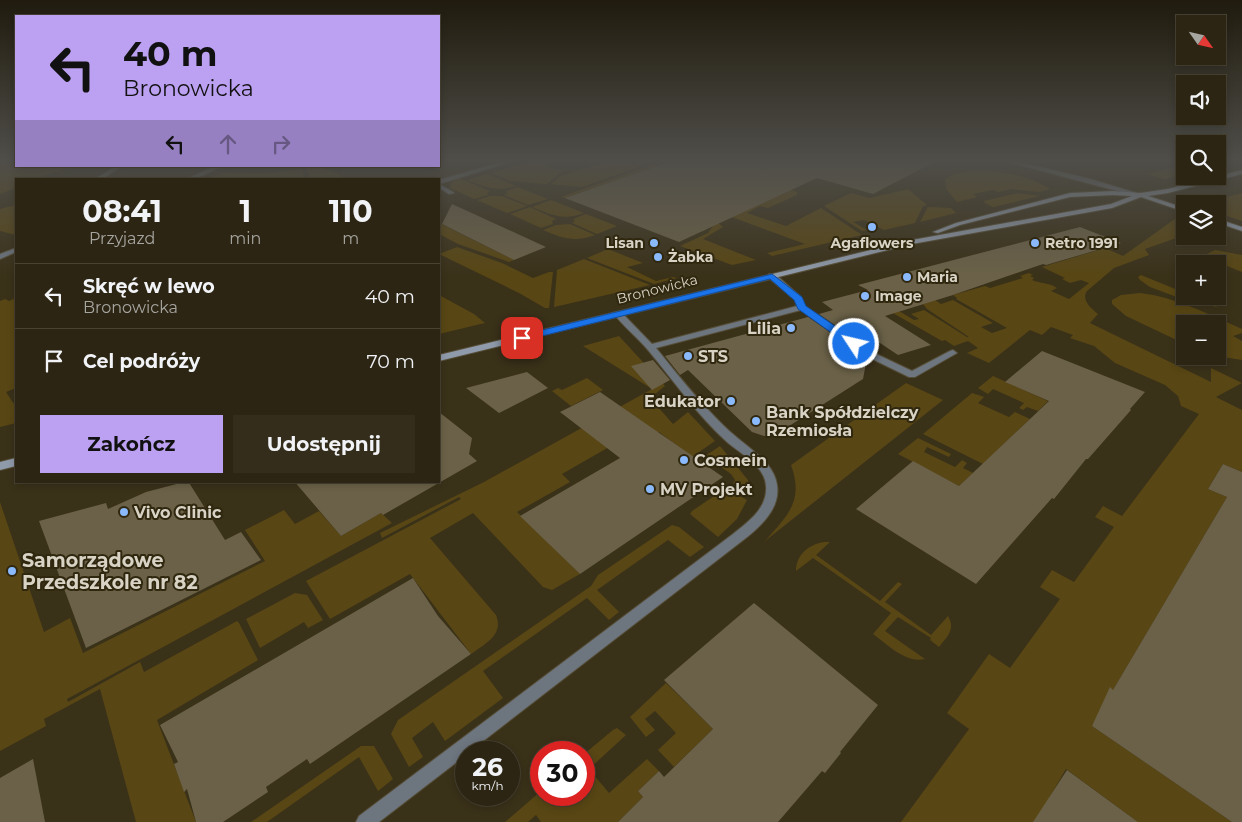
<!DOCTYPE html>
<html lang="pl">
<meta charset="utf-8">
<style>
:root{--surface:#2c2513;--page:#342d1c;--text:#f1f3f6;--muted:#a6a5a0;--line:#484233;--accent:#bca0f2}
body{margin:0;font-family:Montserrat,sans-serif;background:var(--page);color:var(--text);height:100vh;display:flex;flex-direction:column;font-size:19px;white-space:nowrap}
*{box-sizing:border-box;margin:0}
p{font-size:16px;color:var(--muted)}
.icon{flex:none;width:28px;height:28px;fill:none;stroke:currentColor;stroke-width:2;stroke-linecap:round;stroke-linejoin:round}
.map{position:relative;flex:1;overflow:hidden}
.side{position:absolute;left:15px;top:178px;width:425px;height:305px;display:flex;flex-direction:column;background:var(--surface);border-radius:0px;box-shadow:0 2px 8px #0003,0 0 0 1px var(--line)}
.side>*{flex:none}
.top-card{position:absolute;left:15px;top:15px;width:425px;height:152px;border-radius:0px;box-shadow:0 2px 8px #0003,0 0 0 1px var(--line);background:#bca0f2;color:#111;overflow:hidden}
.needle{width:32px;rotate:124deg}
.tools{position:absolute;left:1176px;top:15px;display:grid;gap:10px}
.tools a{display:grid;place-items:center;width:50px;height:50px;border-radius:0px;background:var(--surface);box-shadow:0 2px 8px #0003,0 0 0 1px var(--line);font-size:25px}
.speed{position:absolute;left:455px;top:741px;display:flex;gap:10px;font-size:25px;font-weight:700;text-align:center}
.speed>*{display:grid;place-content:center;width:65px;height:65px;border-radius:50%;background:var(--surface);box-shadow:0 2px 8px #0003,0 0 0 1px var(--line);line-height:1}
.speed small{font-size:12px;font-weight:400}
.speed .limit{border:8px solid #d22;background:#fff;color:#111}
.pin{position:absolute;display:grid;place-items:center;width:42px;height:42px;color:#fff;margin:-21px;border-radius:10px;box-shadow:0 2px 8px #0006}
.me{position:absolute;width:55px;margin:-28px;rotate:305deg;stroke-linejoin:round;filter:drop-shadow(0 0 4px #0008)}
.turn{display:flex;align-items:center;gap:18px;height:105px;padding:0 25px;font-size:22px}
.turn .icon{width:65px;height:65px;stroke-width:2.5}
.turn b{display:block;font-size:35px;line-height:42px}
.lanes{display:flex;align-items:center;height:48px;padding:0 25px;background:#0003;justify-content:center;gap:25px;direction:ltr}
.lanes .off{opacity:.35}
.eta{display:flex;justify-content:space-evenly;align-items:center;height:85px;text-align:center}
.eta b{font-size:30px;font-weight:700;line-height:35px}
.button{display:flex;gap:10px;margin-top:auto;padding:10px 25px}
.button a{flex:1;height:58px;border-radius:0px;background:var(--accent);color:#111;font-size:20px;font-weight:700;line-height:58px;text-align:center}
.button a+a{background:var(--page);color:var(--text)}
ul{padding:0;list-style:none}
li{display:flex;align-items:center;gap:15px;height:65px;padding:0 25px;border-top:1px solid var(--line)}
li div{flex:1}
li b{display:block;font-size:19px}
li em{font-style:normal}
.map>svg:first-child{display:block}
</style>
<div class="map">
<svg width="1242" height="822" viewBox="0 0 1242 822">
<rect width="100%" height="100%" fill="#3a3119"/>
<!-- green -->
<g fill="#584614">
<polygon points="0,161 16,161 16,166 70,167 35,179 16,179 16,188 0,194"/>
<polygon points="532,161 554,161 546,168 564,170 547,184 510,181 491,173"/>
<polygon points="608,161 626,161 635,164 644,161 656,161 582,187 551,184 560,176"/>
<polygon points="662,161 669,161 655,166 766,202 772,184 797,192 797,195 768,208 760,206 747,213 786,226 821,208 862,235 772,256 767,253 805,244 729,216 717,222 723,227 703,239 756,260 732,265 680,246 708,233 722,213 717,211 704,231 590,189 565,198 561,197"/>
<polygon points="1185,165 1185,174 1165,179 1147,174"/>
<polygon points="313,166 320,166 348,179 310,179 306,168"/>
<polygon points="302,169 305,179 204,179 224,173 263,174"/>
<path d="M970,171C997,170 1028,174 1050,189L1039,192L1012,189L999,192L993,190L973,194L977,197L957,202L946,189L945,179L954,174Z"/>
<path d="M487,174L516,186C496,192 488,188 468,180Z"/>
<polygon points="459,178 490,191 487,193 488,195 474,199 450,188 451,183"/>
<polygon points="518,187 548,199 528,205 504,195 507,193 506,191"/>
<polygon points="908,189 927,205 923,206 915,223 884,230 864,220 853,222 867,230 862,231 824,206 851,193 870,198"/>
<polygon points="1018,193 1040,196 993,207 985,203 984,201"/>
<polygon points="1242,193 1242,221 1218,213 1218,204 1202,204"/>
<polygon points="490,196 502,196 527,206 507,213 477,200"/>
<path d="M551,200L584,213C562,221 553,215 532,207Z"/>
<polygon points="16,205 16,235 0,231 0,209"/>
<polygon points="530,207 556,219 552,221 553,224 541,228 510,214"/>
<polygon points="928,207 951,208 956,213 920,222"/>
<polygon points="586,214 617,226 597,234 572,223 575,221 573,219"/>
<path d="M1179,216L1185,218V235L1145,249L1149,255L1114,268L1087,291C1081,300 1091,308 1098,314L1090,323L1211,382V368L1242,383L1216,397L1242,410V472L1223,464L1208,489L1227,497L1092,726L1232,822H1138L1066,769L1035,822H901L969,729L947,713L989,654L1010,668L1060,599L1040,587L1052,570L1074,582L1114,527L1095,517L1103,506L1122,516L1199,414L1181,406L1178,396L1165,385L1115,363L1094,346L1070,338L1073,335L1051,327L1042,335L1030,330L989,363L967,353L978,348L968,341L954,346L945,340L942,341L891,312L889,305L914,320L919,319L911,314L924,310L967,337H969L927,309L923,304L935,300L941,304L953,300L993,323L981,327L992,333L1007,328L956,299L957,298L953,295L985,286L990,288L1023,278L1020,276L1029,273L1033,275L1030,276L1034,278L1032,280C1041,284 1048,282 1057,288L1051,291L1069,299L1089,283L1081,280L1070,283L1062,279L1065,278L1042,267L1105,248L1123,256Z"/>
<polygon points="439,223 514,260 509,262 458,244 439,234"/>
<path d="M570,224L595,235C575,243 561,238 543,230L556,225Z"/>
<polygon points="457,247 502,263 533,278 549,272 553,272 549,308 545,308 519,293 439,254"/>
<polygon points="608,249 643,263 627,267 656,281 673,277 677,278 654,284 587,258"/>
<polygon points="1215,250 1242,255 1242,272 1217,262 1207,254"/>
<polygon points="584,259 650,285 554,307 557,270"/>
<polygon points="1141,275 1185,293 1185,296 1192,296 1220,308 1174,296 1150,287 1140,280 1138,277"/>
<path d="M1140,293C1175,297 1210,315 1242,329V333L1233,336L1242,341V360L1217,356L1218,324H1185V344L1126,316L1112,304V300L1121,295Z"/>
<polygon points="439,295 474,314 485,323 439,334"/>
<polygon points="16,298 16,388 6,392 16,407 16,423 0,427 0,301 5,299 9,301"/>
<path d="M619,336L665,386L650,398L673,424L688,412L715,441L692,457L659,432L647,438L637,431L562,474L570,482L517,512L580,574L552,590L543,587L473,513L430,538L496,615C504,635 485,644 471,654L410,574L330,619L306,581L461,499L459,497L382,538L380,533L484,482L652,389L583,346Z"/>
<polygon points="993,376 1048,401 1038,411 1027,407 1023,410 1019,408 1024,403 993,389 988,394 978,388"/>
<polygon points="587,378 603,390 571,406 552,391 558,388 562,390"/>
<path d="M906,383L943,400L765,541C788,515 804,501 791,465Z"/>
<polygon points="972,393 984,397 978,403 1009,417 1015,412 1030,419 983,464 923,434"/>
<polygon points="918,438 951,454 949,457 927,447 924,452 955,467 962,460 967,463 963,468 973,473 959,486 898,454"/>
<polygon points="720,446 748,480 749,494 733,483 735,480 731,474 705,456"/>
<polygon points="726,488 747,500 737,519 718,537 690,514 692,511"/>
<polygon points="0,502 44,632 70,618 83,653 265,561 245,530 284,510 295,524 319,511 341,536 381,513 392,523 67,699 68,702 140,662 144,672 237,621 239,623 258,660 157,720 196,822 136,822 100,689 44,719 46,726 0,751"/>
<polygon points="672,525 679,527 704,547 690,557 668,540 597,590 619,612 609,620 587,598 483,671 503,698 445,741 433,722 412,738 423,757 409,767 391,734 398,720 591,586 598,575"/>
<path d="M824,542H830L816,555L880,601L898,582L902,584L885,602L931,635L948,616C956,629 947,637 939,647L930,640L931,638L898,617L885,631L925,659C906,664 887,644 873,634L891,613L813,558L796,571C796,555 809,544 824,542Z"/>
<polygon points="295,593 307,595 323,620 308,628 304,622 260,648 246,619"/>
<polygon points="666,683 713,729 674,767 658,750 676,733 655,711 645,719 655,730 646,737 630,717"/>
<polygon points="617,728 626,735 589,769 609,793 647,759 659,771 638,791 643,797 618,822 541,822 536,815 528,822 505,822 541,791 541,795 584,795 584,754 613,730"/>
<polygon points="361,746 374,746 393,779 378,791 359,757 267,822 251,822"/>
</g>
<!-- building -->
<g fill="#6b6148">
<polygon points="672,161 936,161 873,194 817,178 679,242 565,198"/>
<polygon points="452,204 546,247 514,260 442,224"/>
<polygon points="1080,227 1121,243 1046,265 1043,264 953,295 885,316 931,345 898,355 871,337 869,348 819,314 833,310 822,302 868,290 858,285"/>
<polygon points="808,317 867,358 863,379 775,435 764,436 752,432 688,370 680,375 665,356"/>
<polygon points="1042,351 1145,392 1130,409 1131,410 1088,459 1086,459 1054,499 1052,498 976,584 856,509 913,461 959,486 1049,401 1005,382"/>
<polygon points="653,360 670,380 652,390 631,366"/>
<polygon points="527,372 548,388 499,413 466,388"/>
<polygon points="600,392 723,477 580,574 520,516 620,458 560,412"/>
<polygon points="439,412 472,438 469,454 477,461 383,515 381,513 341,536 294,481 439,481"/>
<polygon points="1223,464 1242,472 1242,822 1232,822 1092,726 1110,687 1113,690 1227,497 1208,489"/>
<polygon points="188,481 225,540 241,532 261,560 86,648 39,521 106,503 108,509 146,492"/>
<polygon points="413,578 438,616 471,654 310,764 307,759 266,787 268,792 223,822 196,822 187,789 184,792 174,764 178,762 160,725"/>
<polygon points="754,603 878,705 840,752 841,753 825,773 822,771 778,822 618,822 643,797 638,791 659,771 664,777 713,729 664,680"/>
<polygon points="33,759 45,822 0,822 0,778"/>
<polygon points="1067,770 1138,822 1033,822"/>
</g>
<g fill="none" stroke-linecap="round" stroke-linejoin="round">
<!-- street casing -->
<g stroke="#564e38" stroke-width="2">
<g id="street">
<polygon points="505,161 514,161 439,184 439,180"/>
<polygon points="1005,161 1015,161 1090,179 1143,195 1140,197"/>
<polygon points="116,166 123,166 102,179 95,179"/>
<polygon points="215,166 223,166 195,179 187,179"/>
<polygon points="439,184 453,192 454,193 449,194 439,188"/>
<polygon points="16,248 16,252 0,259 0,254"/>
<path d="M769,274H775L801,297L805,306L870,351L912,371L950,351L953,350L957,353L915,377H909L864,355L801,310L656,348C678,375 699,402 724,426C738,440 755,450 767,464C772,470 776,477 777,485C781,509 759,528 742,541L469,752H466V755L379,822H356L359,816L733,534C748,522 768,508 766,486C765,466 741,454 727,442C697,415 674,381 648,350C637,337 624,327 614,314L615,312H621L652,344L797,306L795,300L769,278Z"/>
</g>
</g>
<!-- secondary casing -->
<g stroke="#564e38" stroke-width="2">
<g id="secondary">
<polygon points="1242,170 1242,174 1168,193 1148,196 1185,208 1185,212 1141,197 1112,208 912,244 439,361 439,355 912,240 1111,204 1132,196 1113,195 1070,197 960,225 938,233 933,232 956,223 1070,193 1113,191 1140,193 1168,189"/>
<polygon points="1218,219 1242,227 1242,231 1218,223"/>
<polygon points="16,458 16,466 0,470 0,462"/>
</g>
</g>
<!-- street -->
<use href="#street" fill="#6d757f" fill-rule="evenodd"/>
<!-- secondary -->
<use href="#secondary" fill="#8f9aaa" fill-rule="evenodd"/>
</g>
<!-- sky -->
<linearGradient id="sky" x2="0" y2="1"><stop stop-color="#201b0e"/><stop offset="0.58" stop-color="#4f4e49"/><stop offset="1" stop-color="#4f4e49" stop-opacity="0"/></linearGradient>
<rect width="1242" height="276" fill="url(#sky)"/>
<!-- route -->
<polygon fill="#1a73e8" stroke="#114b97" points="772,274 802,297 806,306 858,342 858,346 850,346 798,309 794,300 770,279 522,341 517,338 518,336"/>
<!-- markers -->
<g fill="#8abafc" stroke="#30270f" stroke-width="2">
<circle cx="872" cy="227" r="5"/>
<circle cx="654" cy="243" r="5"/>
<circle cx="1035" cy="243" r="5"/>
<circle cx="658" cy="257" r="5"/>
<circle cx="907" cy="277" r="5"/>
<circle cx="865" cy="296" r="5"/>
<circle cx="791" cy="328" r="5"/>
<circle cx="688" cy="356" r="5"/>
<circle cx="731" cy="401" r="5"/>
<circle cx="756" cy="421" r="5"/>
<circle cx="684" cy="460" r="5"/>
<circle cx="650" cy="489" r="5"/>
<circle cx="124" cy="512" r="5"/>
<circle cx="12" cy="571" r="5"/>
</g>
<g text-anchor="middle" stroke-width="4" stroke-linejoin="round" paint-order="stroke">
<!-- far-poi labels -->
<g font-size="14" font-weight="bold" fill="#d8d3c5" stroke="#30270f" text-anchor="start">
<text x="644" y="248" text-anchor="end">Lisan</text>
<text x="872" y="248" text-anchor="middle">Agaflowers</text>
<text x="1045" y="248">Retro 1991</text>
<text x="668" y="262">Żabka</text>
<text x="917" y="282">Maria</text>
<text x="875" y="301">Image</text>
</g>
<!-- far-street labels -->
<g font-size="14" fill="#d8d3c5" stroke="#30270f">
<text transform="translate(657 289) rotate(-14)" y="5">Bronowicka</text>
</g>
<!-- poi labels -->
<g font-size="16" font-weight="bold" fill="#d8d3c5" stroke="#30270f" text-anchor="start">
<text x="781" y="334" text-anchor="end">Lilia</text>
<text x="698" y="362">STS</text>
<text x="721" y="407" text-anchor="end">Edukator</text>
<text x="766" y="418">Bank Spółdzielczy<tspan x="766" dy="18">Rzemiosła</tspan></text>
<text x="694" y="466">Cosmein</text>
<text x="660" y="495">MV Projekt</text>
<text x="134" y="518">Vivo Clinic</text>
</g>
<!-- near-poi labels -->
<g font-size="19" font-weight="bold" fill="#d8d3c5" stroke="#30270f" text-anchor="start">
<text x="22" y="567">Samorządowe<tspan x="22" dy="22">Przedszkole nr 82</tspan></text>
</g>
</g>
</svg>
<div class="tools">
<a><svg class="needle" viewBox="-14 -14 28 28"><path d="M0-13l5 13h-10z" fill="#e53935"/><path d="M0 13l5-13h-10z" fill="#a6a5a0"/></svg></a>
<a><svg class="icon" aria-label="sound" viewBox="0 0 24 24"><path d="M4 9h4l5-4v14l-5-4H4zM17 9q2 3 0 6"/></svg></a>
<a><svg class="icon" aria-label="search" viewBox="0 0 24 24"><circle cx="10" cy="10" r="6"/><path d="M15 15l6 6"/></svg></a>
<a><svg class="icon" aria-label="layers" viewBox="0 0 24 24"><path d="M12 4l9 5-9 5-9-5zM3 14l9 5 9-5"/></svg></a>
<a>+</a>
<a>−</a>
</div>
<div class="speed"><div>26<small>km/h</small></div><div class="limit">30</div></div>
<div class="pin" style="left:522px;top:338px;background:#d93025"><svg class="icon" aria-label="arrive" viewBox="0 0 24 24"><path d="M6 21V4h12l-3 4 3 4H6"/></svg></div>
<svg class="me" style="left:854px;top:344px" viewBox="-20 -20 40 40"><circle r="17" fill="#1a73e8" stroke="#fff" stroke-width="3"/><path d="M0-11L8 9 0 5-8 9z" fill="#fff"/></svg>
<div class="top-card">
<div class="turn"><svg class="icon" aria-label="left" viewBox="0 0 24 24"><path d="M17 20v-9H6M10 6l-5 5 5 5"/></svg><div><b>40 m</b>Bronowicka</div></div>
<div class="lanes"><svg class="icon" aria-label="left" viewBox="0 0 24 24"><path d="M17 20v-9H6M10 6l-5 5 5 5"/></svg><svg class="icon off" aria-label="ahead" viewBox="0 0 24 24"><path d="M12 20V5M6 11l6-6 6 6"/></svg><svg class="icon off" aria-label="right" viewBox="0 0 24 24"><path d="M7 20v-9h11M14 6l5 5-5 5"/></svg></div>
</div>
<section class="side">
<div class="eta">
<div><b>08:41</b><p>Przyjazd</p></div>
<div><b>1</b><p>min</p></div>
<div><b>110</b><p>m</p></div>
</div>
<ul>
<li><svg class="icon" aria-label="left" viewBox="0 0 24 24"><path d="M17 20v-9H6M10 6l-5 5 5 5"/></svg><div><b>Skręć w lewo</b><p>Bronowicka</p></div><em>40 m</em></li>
<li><svg class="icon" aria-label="arrive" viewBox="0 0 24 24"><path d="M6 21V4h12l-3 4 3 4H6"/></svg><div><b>Cel podróży</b></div><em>70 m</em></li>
</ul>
<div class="button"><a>Zakończ</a><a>Udostępnij</a></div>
</section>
</div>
